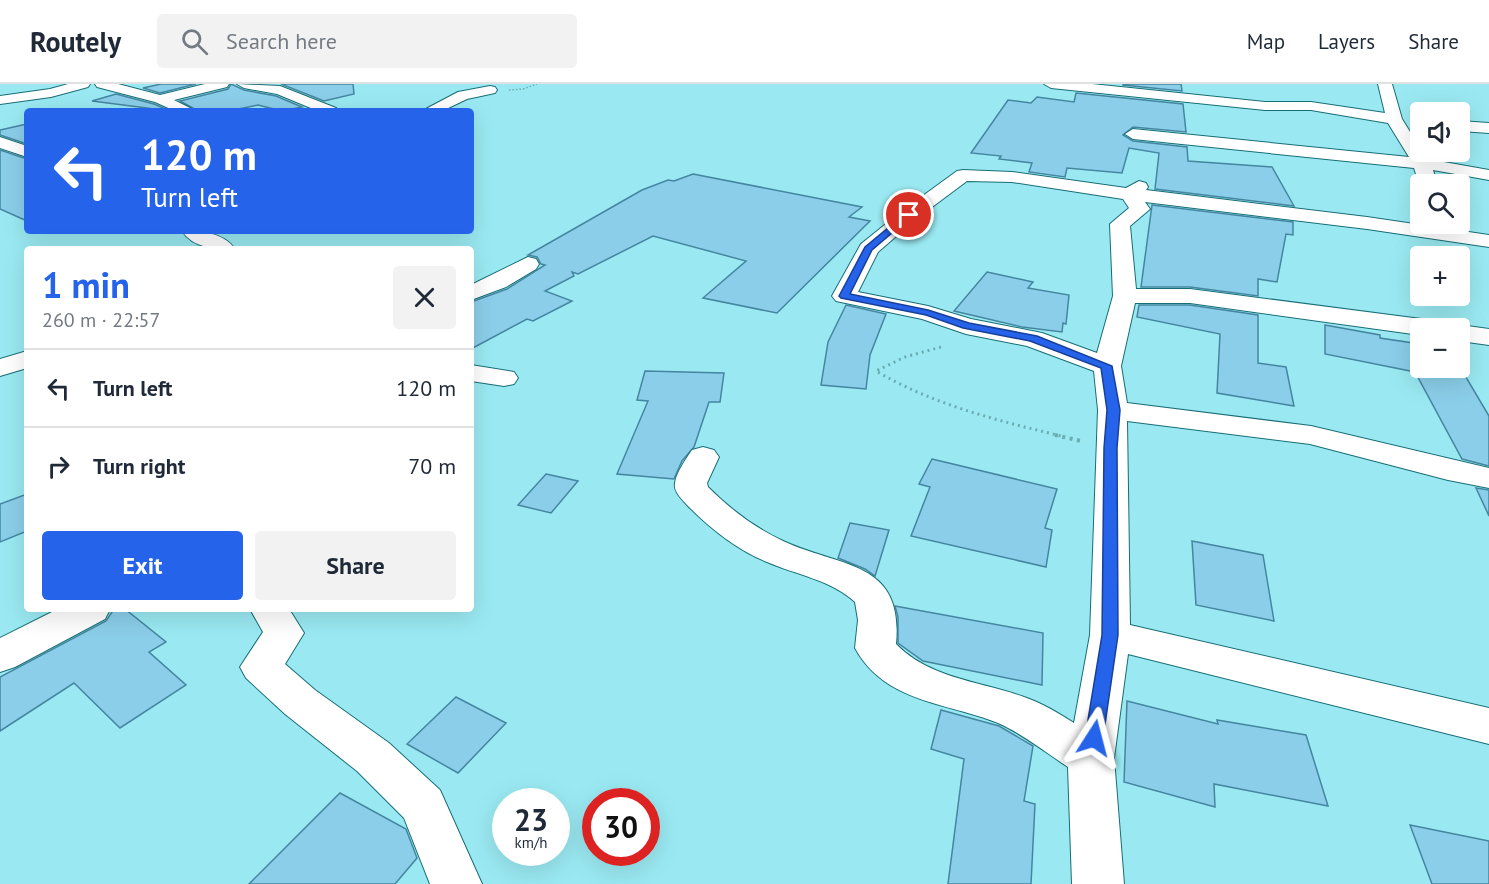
<!DOCTYPE html>
<meta charset="utf-8">
<style>
:root{--surface:#fff;--page:#f2f2f3;--text:#1f2937;--muted:#747a83;--line:#e0e1e3;--accent:#2563eb}
body{margin:0;font-family:"PT Sans",sans-serif;background:var(--page);color:var(--text);height:100vh;display:flex;flex-direction:column;font-size:22px;white-space:nowrap}
*{box-sizing:border-box;margin:0}
p{font-size:20px;color:var(--muted)}
.icon{flex:none;width:33px;height:33px;fill:none;stroke:currentColor;stroke-width:2;stroke-linecap:round;stroke-linejoin:round}
.map{position:relative;flex:1;overflow:hidden}
.drawer{position:absolute;left:24px;top:162px;width:450px;height:366px;display:flex;flex-direction:column;background:var(--surface);border-radius:6px;box-shadow:0 6px 24px #0002}
.drawer>*{flex:none}
.guide{position:absolute;left:24px;top:24px;width:450px;height:126px;border-radius:6px;box-shadow:0 6px 24px #0002;background:#2563eb;color:#fff;overflow:hidden}
.buttons{position:absolute;left:1410px;top:18px;display:grid;gap:12px}
.buttons a{display:grid;place-items:center;width:60px;height:60px;border-radius:6px;background:var(--surface);box-shadow:0 6px 24px #0002;font-size:30px}
.speed{position:absolute;left:492px;top:704px;display:flex;gap:12px;font-size:30px;font-weight:700;text-align:center}
.speed>*{display:grid;place-content:center;width:78px;height:78px;border-radius:50%;background:var(--surface);box-shadow:0 6px 24px #0002;line-height:1}
.speed small{font-size:15px;font-weight:400}
.speed .limit{border:9px solid #d22;background:#fff;color:#111}
.pin{position:absolute;display:grid;place-items:center;width:51px;height:51px;color:#fff;margin:-26px;border:3px solid #fff;border-radius:50%;box-shadow:0 2px 6px #0007}
.me{position:absolute;width:66px;margin:-33px;rotate:9deg;stroke-linejoin:round;filter:drop-shadow(0 0 4px #0008)}
.turn{display:flex;align-items:center;gap:21px;height:126px;padding:0 18px;font-size:27px}
.turn .icon{width:78px;height:78px;stroke-width:2.5}
.turn b{display:block;font-size:42px;line-height:51px}
.round{display:grid;place-items:center;flex:none;width:63px;height:63px;border-radius:6px;background:var(--page)}
.overview{display:flex;align-items:center;justify-content:space-between;height:102px;padding:0 18px}
h1{font-size:36px;font-weight:700;line-height:45px;color:var(--accent)}
.primary-button{display:flex;gap:12px;margin-top:auto;padding:12px 18px}
.primary-button a{flex:1;height:69px;border-radius:6px;background:var(--accent);color:#fff;font-size:24px;font-weight:700;line-height:69px;text-align:center}
.primary-button a+a{background:var(--page);color:var(--text)}
ul{padding:0;list-style:none}
li{display:flex;align-items:center;gap:18px;height:78px;padding:0 18px;border-top:2px solid var(--line)}
li div{flex:1}
li b{display:block;font-size:22px}
li em{font-style:normal}
header{display:flex;align-items:center;gap:36px;box-sizing:border-box;height:84px;padding:0 30px;background:var(--surface);border-bottom:2px solid var(--line)}
header strong{font-size:28px}
nav{display:flex;gap:33px;margin-inline-start:auto;font-size:21px}
.search{width:420px;height:54px;background:var(--page);display:flex;align-items:center;gap:15px;box-sizing:border-box;padding:0 21px;border-radius:6px;color:var(--muted);font-size:22px}
.map>svg:first-child{display:block}
</style>
<header>
<strong>Routely</strong>
<div class="search"><svg class="icon" aria-label="search" viewBox="0 0 24 24"><circle cx="10" cy="10" r="6"/><path d="M15 15l6 6"/></svg>Search here</div>
<nav><a>Map</a><a>Layers</a><a>Share</a></nav>
</header>
<div class="map">
<svg width="1489" height="800" viewBox="0 0 1489 800">
<rect width="100%" height="100%" fill="#9ae9f2"/>
<!-- building -->
<g fill="#8bcee9" stroke="#4486a0" stroke-width="1.5">
<polygon points="161,0 196,0 160,9 143,4"/>
<polygon points="231,0 244,6 276,12 302,23 282,27 258,21 228,27 198,27 180,17 228,5"/>
<polygon points="281,0 353,0 354,10 324,17"/>
<polygon points="1123,0 1181,0 1182,7 1123,1"/>
<polygon points="1076,9 1183,20 1186,48 1133,43 1123,51 1133,57 1187,63 1188,77 1272,83 1294,122 1155,105 1159,69 1129,64 1122,89 1067,84 1065,93 1029,88 1032,79 999,75 1001,72 971,69 1008,16 1031,19 1037,13 1074,18"/>
<polygon points="116,10 154,20 170,27 92,17"/>
<polygon points="27,40 27,60 0,51 0,46"/>
<polygon points="0,66 27,75 27,137 0,125"/>
<polygon points="693,90 862,123 849,133 870,137 777,229 703,214 746,177 653,152 578,190 572,188 574,192 545,207 572,217 533,237 527,235 471,265 471,218 507,205 545,181 541,180 537,173 528,171 642,106 668,96 674,97"/>
<polygon points="1152,121 1293,138 1293,151 1286,150 1277,198 1258,195 1258,212 1190,203 1141,203"/>
<polygon points="987,188 1033,198 1028,204 1069,211 1066,240 1063,239 1062,248 1022,243 954,227"/>
<polygon points="846,221 886,230 870,271 866,305 821,301 828,258"/>
<polygon points="1139,221 1190,221 1258,231 1258,279 1286,283 1294,322 1217,309 1220,250 1137,233"/>
<polygon points="1325,241 1380,251 1380,254 1420,260 1420,284 1460,283 1489,332 1489,382 1462,375 1415,288 1325,270"/>
<polygon points="645,287 724,289 720,318 709,318 694,363 682,377 674,395 617,390 648,317 637,316"/>
<polygon points="932,375 1057,405 1045,444 1052,446 1046,483 911,452 930,403 919,400"/>
<polygon points="546,390 578,397 551,429 518,421"/>
<polygon points="1476,404 1489,406 1489,432"/>
<polygon points="27,410 27,447 0,458 0,420"/>
<polygon points="850,439 889,446 875,492 865,485 838,474"/>
<polygon points="1192,457 1263,471 1274,537 1196,521"/>
<polygon points="895,522 1043,549 1042,601 923,577 898,559 898,533"/>
<polygon points="114,525 125,525 166,558 149,568 186,601 120,644 74,599 0,647 0,593 106,537"/>
<polygon points="456,613 506,639 458,689 407,660"/>
<polygon points="1127,617 1218,640 1217,636 1306,651 1328,722 1214,700 1215,723 1124,698"/>
<polygon points="941,626 999,642 1033,662 1024,717 1035,720 1031,800 948,800 964,675 931,665"/>
<polygon points="340,709 406,745 417,774 395,800 249,800"/>
<polygon points="1410,741 1489,757 1489,800 1432,800"/>
</g>
<g fill="none" stroke-linecap="round" stroke-linejoin="round">
<!-- minor casing -->
<g stroke="#176e76" stroke-width="2">
<g id="minor">
<polygon points="68,0 90,0 88,3 51,13 0,20 0,12 50,5"/>
<polygon points="95,0 118,0 160,11 205,0 229,0 227,3 174,16 196,27 175,27 155,18 97,3"/>
<polygon points="237,0 280,2 336,24 339,27 318,27 277,10 244,4"/>
<polygon points="1044,0 1092,0 1265,18 1311,18 1385,29 1378,0 1392,0 1402,35 1427,75 1489,86 1489,96 1433,86 1436,96 1434,100 1423,100 1418,96 1414,84 1133,55 1125,50 1133,45 1409,73 1388,39 1311,26 1265,26 1051,4"/>
<polygon points="490,2 495,3 497,6 495,9 467,15 442,27 422,27 458,8"/>
<polygon points="1460,37 1489,39 1489,49 1460,47"/>
<polygon points="0,53 27,62 27,73 0,64"/>
<path d="M963,86L1012,88L1126,104L1139,97L1146,99L1148,103L1146,106L1367,133L1489,151V163L1367,145L1145,118L1150,125L1130,142L1136,205H1190L1429,236L1438,239L1442,244H1420V251L1190,219H1135L1121,282L1127,319L1311,342L1489,384V404L1448,396L1310,360L1127,337L1130,541L1489,624V660L1128,570L1114,674L1124,800H1072L1068,683C1045,668 1023,650 998,639C946,618 885,619 855,564L858,536L855,518C831,496 797,491 767,478C737,466 711,445 688,422C683,416 673,408 675,399C676,389 686,375 692,366L703,363L714,366L719,373L707,399L708,403C730,425 755,444 783,457C841,484 904,476 896,560C930,595 980,597 1024,613C1042,619 1058,629 1074,639L1090,551L1098,326L1094,287L1027,262L966,250L922,235L836,217L832,212L861,160L902,127L957,87ZM967,97L1012,98L1123,115L1129,124L1110,140L1113,212L1097,269L1042,249L971,235L928,222L858,208L878,168L916,135Z"/>
<path d="M182,147C200,147 223,148 235,165C216,165 194,165 182,147Z"/>
<polygon points="528,173 536,175 539,180 536,185 506,203 471,216 471,201"/>
<polygon points="1460,241 1489,245 1489,261 1460,257 1460,244 1450,244"/>
<polygon points="27,267 27,284 0,292 0,275"/>
<polygon points="471,281 514,288 518,294 514,300 504,302 471,297"/>
<polygon points="58,525 110,525 105,535 15,583 0,588 0,554"/>
<polygon points="250,525 289,525 304,549 285,580 315,606 389,659 440,706 482,800 430,800 404,734 357,687 285,630 246,594 240,583 263,548"/>
</g>
</g>
<!-- path-far2 -->
<polyline stroke="#6babb2" stroke-width="1.5" stroke-dasharray="1.5 2" stroke-linecap="butt" points="509,6 523,5 537,0"/>
<!-- path-far1 -->
<path stroke="#6babb2" stroke-width="3" stroke-dasharray="2 4" stroke-linecap="butt" d="M941,263L905,273L876,287C934,321 996,336 1061,352"/>
<!-- path -->
<polyline stroke="#6babb2" stroke-width="4" stroke-dasharray="3 4.5" stroke-linecap="butt" points="1055,351 1081,357"/>
<!-- minor -->
<use href="#minor" fill="#fff" fill-rule="evenodd"/>
</g>
<!-- route -->
<polygon fill="#2563eb" stroke="#184099" stroke-width="1.5" points="906,129 913,131 872,166 850,210 928,226 969,239 1037,252 1112,282 1120,326 1117,364 1118,551 1103,654 1101,659 1094,662 1087,659 1085,654 1102,551 1104,364 1107,326 1101,284 1030,257 963,244 926,231 841,214 839,212 865,163"/>
</svg>
<div class="buttons">
<a><svg class="icon" aria-label="sound" viewBox="0 0 24 24"><path d="M4 9h4l5-4v14l-5-4H4zM17 9q2 3 0 6"/></svg></a>
<a><svg class="icon" aria-label="search" viewBox="0 0 24 24"><circle cx="10" cy="10" r="6"/><path d="M15 15l6 6"/></svg></a>
<a>+</a>
<a>−</a>
</div>
<div class="speed"><div>23<small>km/h</small></div><div class="limit">30</div></div>
<div class="pin" style="left:909px;top:131px;background:#d93025"><svg class="icon" aria-label="arrive" viewBox="0 0 24 24"><path d="M6 21V4h12l-3 4 3 4H6"/></svg></div>
<svg class="me" style="left:1094px;top:654px" viewBox="-20 -20 40 40"><path d="M0-17L14 15 0 8-14 15z" fill="#2563eb" stroke="#fff" stroke-width="4"/></svg>
<div class="guide">
<div class="turn"><svg class="icon" aria-label="left" viewBox="0 0 24 24"><path d="M17 20v-9H6M10 6l-5 5 5 5"/></svg><div><b>120 m</b>Turn left</div></div>
</div>
<section class="drawer">
<div class="overview"><div><h1>1 min</h1><p>260 m · 22:57</p></div><a class="round"><svg class="icon" aria-label="close" viewBox="0 0 24 24"><path d="M6 6l12 12M18 6L6 18"/></svg></a></div>
<ul>
<li><svg class="icon" aria-label="left" viewBox="0 0 24 24"><path d="M17 20v-9H6M10 6l-5 5 5 5"/></svg><div><b>Turn left</b></div><em>120 m</em></li>
<li><svg class="icon" aria-label="right" viewBox="0 0 24 24"><path d="M7 20v-9h11M14 6l5 5-5 5"/></svg><div><b>Turn right</b></div><em>70 m</em></li>
</ul>
<div class="primary-button"><a>Exit</a><a>Share</a></div>
</section>
</div>
